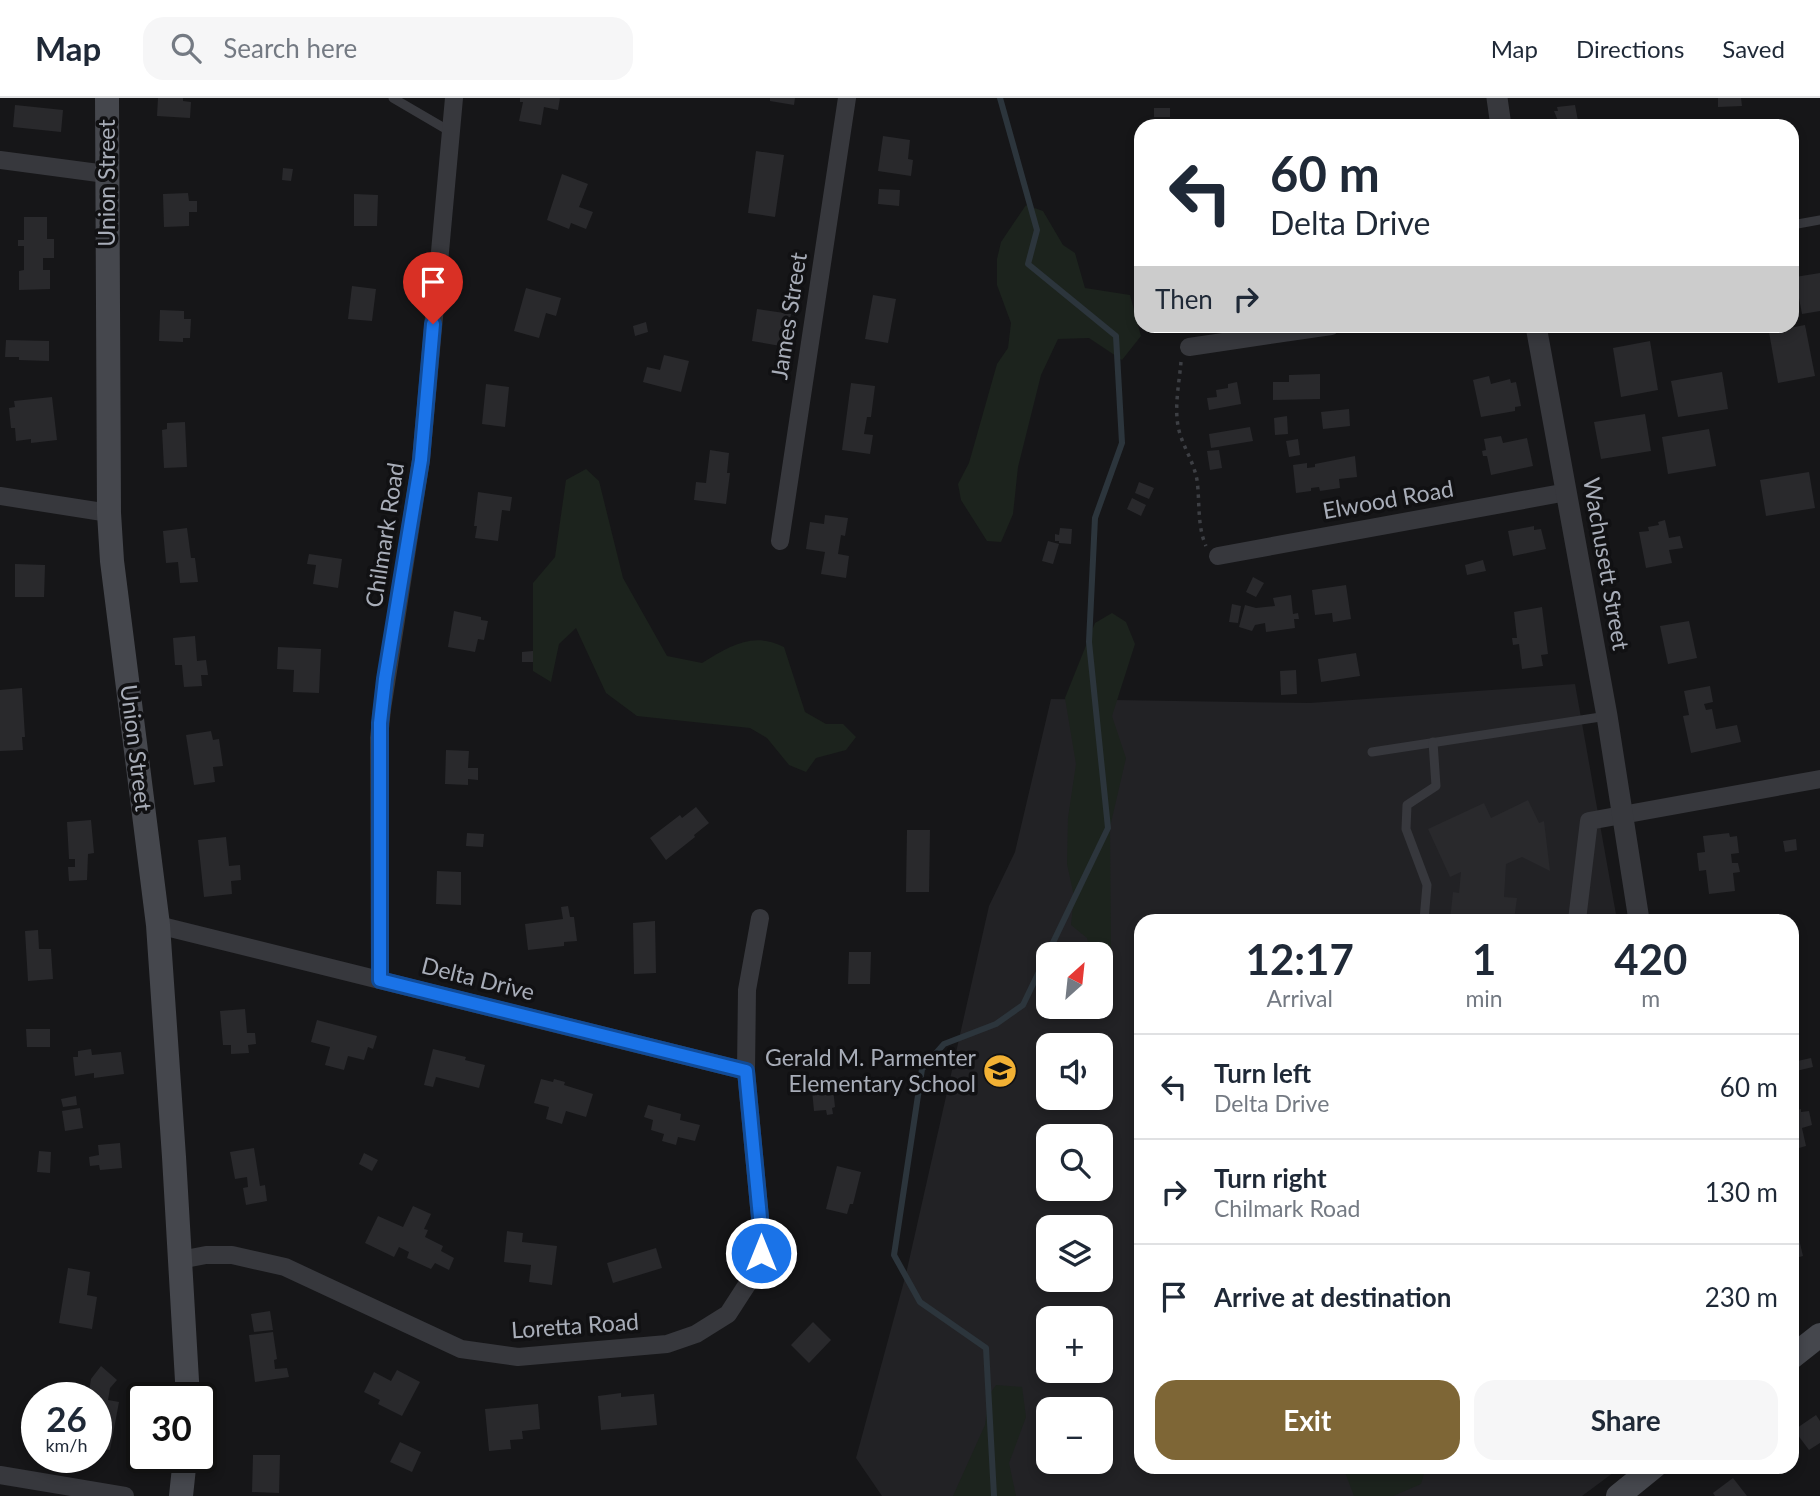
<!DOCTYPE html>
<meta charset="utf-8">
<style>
:root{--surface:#fff;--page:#f6f6f7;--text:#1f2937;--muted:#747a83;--line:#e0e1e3;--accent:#7e6636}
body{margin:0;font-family:Lato,sans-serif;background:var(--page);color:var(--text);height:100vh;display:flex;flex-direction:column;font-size:26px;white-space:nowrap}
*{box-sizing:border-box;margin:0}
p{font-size:23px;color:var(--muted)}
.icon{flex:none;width:38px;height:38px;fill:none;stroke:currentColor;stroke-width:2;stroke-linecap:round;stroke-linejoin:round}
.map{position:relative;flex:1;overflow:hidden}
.details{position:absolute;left:1134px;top:816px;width:665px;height:560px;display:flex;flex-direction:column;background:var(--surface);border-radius:21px;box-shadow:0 4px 10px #0003}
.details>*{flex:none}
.guide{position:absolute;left:1134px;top:21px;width:665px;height:214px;border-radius:21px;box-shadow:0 4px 10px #0003;background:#fff;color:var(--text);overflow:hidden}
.needle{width:46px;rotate:27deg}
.controls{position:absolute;left:1036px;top:844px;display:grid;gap:14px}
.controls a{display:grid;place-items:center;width:77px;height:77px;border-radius:14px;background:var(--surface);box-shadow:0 4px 10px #0003;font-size:35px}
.speed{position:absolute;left:21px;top:1284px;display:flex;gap:14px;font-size:35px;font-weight:700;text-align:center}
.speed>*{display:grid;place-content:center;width:91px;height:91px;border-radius:50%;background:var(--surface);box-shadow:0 4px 10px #0003;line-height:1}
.speed small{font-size:18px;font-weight:400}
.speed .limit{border:4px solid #111;border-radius:10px;background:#fff;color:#111}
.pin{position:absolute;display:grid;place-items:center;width:60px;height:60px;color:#fff;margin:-72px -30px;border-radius:50% 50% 50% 0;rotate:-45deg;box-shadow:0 0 7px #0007}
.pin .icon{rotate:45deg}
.me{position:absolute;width:77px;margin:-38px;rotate:0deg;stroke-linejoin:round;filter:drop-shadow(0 0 5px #0008)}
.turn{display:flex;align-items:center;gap:24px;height:147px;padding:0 21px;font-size:32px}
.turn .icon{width:91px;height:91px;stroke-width:2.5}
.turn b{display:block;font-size:49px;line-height:60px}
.then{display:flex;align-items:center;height:66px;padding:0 21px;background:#0003;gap:14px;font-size:26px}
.eta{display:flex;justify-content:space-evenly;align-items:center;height:119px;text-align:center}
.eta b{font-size:42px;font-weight:700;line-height:49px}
.cta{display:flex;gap:14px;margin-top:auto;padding:14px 21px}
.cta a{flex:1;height:80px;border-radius:21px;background:var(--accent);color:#fff;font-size:28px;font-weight:700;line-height:80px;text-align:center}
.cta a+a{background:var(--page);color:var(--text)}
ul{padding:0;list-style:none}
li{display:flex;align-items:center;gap:21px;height:105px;padding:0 21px;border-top:2px solid var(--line)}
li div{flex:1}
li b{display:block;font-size:26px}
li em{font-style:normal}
header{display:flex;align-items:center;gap:42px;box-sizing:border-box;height:98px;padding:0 35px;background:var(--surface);border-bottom:2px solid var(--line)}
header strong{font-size:33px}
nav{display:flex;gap:38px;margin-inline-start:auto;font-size:24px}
.search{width:490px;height:63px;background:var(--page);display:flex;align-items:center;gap:18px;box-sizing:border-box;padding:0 24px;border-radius:21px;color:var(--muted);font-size:26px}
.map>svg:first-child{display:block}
</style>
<header>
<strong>Map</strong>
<div class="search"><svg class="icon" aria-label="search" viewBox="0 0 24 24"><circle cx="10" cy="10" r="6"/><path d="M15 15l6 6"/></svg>Search here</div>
<nav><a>Map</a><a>Directions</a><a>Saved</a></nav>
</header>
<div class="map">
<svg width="1820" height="1398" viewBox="0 0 1820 1398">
<rect width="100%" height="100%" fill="#161618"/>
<!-- built -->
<path fill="#222225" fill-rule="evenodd" d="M1575,586L1617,822H1141V1368L1621,1369L1582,1398H882L856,1360L906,1176L989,808L1015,754L1051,601L1310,605ZM1048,856H1101V908H1048ZM1048,947H1101V999H1048ZM1048,1038H1101V1090H1048ZM1048,1129H1101V1181H1048ZM1048,1220H1101V1272H1048ZM1048,1311H1101V1363H1048Z"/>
<!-- green -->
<g fill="#1c231d">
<polygon points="1026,107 1043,113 1063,147 1075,155 1085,190 1130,197 1141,238 1122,262 1089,240 1058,241 1041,277 1018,369 1013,416 1001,444 987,443 961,402 958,386 969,365 997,266 1008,250 1011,225 997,187 997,161 1001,144"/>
<path d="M586,371L599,383L623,480L667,558L702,565C729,549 752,533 784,549L805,614L826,626H843L856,639L846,652L816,660L806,674L789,667L767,640L750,630L637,618L606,595L576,530L559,546L551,584L533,573V485L555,459L566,382Z"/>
<polygon points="1112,515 1126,524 1135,546 1112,618 1126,660 1110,729 1111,851 1105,867 1101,866 1101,856 1091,856 1087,840 1071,827 1074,798 1067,766 1068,720 1076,666 1065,600 1095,525"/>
<polygon points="996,1287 1022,1289 1026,1319 1009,1365 1016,1398 953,1398 985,1327 989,1297"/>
<polygon points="1426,1369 1421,1386 1393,1398 1354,1398 1343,1369"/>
</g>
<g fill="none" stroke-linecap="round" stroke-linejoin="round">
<!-- stream -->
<polyline stroke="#2c353c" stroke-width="6" points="994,1398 986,1250 920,1204 894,1157 922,971 944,946 996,926 1023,907 1108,730 1089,544 1095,420 1122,345 1116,238 1028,166 1037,132 1000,0"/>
</g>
<!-- building -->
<g fill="#29292c">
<polygon points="158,0 183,0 183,3 191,4 190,20 157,18"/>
<polygon points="520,0 560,0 558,12 544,9 541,27 519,23 523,4 520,4"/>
<polygon points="770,0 795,0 794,7 770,3"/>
<polygon points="1718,0 1741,0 1742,8 1718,9"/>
<polygon points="15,7 63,12 61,34 13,29"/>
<polygon points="1575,7 1579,28 1560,28 1554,13 1558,13 1557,9"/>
<rect x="1154" y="10" width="16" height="9"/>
<polygon points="883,38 910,42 908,61 913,62 911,78 878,73"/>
<polygon points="756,53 784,57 775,119 748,115"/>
<polygon points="283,70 293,71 291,83 282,82"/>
<polygon points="562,76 588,86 579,109 593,114 586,131 571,125 569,131 547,122"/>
<polygon points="879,91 900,92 899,108 878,106"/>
<polygon points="188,95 189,103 197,103 197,114 189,114 189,128 164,129 163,96"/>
<polygon points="354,96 378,97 377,128 354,128"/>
<polygon points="24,119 47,119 47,141 54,141 54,160 43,160 43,172 50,172 50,191 19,192 19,173 24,172 24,148 18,148 18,142 24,142"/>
<polygon points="1820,175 1820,213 1802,216 1795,179"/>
<polygon points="352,188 376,191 372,223 348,221"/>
<polygon points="526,190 561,200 556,218 546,215 539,240 514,233"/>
<polygon points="873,197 896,201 888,245 865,241"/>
<polygon points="757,211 791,216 786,249 752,243"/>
<polygon points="160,212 184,213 184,221 191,221 190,240 183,240 183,244 159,243"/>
<polygon points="646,224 648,234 635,238 633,228"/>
<polygon points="1805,227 1815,278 1778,285 1769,234"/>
<polygon points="6,242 49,243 49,263 19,262 19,259 5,259"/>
<polygon points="1650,243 1658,292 1621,299 1613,250"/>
<polygon points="664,257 689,263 681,294 643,284 647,269 660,272"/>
<polygon points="1722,274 1728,311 1678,319 1671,283"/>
<polygon points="1320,276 1320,301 1273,302 1273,284 1289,284 1289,277"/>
<polygon points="1489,278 1491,286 1510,281 1511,285 1516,284 1521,308 1515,309 1515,313 1481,319 1473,282"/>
<polygon points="1237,284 1241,306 1209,312 1207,300 1217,299 1216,292 1228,290 1228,286"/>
<polygon points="851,285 875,288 871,319 867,319 864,336 873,337 870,356 842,352"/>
<polygon points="486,286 509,289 505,329 482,326"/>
<polygon points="52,299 57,342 31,345 31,341 16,343 15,330 11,330 9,310 15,309 14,303"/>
<polygon points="1349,311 1350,328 1323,331 1321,314"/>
<polygon points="1645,316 1651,353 1601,361 1594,324"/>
<polygon points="1287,318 1288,336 1275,337 1274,320"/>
<polygon points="185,324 187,369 164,370 162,332 167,331 167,325"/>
<polygon points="1250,329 1253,343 1211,350 1209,336"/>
<polygon points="1709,331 1716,368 1668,376 1662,339"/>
<polygon points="1501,338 1503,345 1527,340 1533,368 1491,377 1487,358 1483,358 1482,353 1486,352 1484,341"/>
<polygon points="1298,341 1300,357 1289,359 1286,343"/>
<polygon points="710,352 729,355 727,375 730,375 726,406 694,402 696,384 706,385"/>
<polygon points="1219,352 1222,370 1210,372 1207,353"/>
<polygon points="1355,358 1357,379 1339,381 1340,390 1320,393 1319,389 1311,390 1311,393 1296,395 1293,367 1307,365 1307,370 1315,369 1315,366"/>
<polygon points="1809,374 1815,410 1766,418 1760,382"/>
<polygon points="1139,384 1154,390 1149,401 1135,395"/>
<polygon points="478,394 512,399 510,413 502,412 498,443 475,440 477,428 474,428"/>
<polygon points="1132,400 1146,407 1141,418 1127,411"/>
<polygon points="825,417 848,420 845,438 841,437 838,456 849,458 846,480 821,476 825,454 806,451 810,424 824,426"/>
<polygon points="1665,422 1669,440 1680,438 1683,450 1669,452 1672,465 1646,470 1639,434 1649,433 1648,429 1659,427 1658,424"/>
<polygon points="1534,428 1534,432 1541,431 1546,451 1513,458 1508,433"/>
<polygon points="187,430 191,460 195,460 198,484 180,485 178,464 166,465 163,433"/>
<polygon points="1060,430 1072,431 1071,446 1059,445 1059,443 1055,443 1055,436 1059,437"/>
<polygon points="1048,443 1059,446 1053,466 1042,463"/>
<polygon points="309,456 342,461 338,490 313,486 316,467 307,466"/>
<polygon points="1483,462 1486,473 1467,477 1465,467"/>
<polygon points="15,466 45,467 44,499 15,499"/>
<polygon points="1253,479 1264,485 1256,499 1246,494"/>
<polygon points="1346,487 1351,521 1333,524 1332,515 1315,517 1312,492"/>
<polygon points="1291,497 1293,516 1298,515 1299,521 1294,521 1295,530 1266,534 1265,525 1255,527 1252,533 1239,529 1245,507 1256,510 1275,508 1273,500"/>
<polygon points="1232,506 1241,508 1238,525 1229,524"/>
<polygon points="1542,509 1548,556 1541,557 1543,568 1522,571 1519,546 1513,547 1512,540 1517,540 1514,514"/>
<polygon points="454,513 481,519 481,522 488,523 484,542 478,541 475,554 448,549"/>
<polygon points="1689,523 1697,560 1668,566 1660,528"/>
<polygon points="195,538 197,563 206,562 208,577 201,577 202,588 184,589 182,567 175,567 173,540"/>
<polygon points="278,549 321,551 319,595 293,594 294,572 277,571"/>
<polygon points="533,553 533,564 522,564 522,554"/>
<polygon points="1356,555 1360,578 1321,584 1318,561"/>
<polygon points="1296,572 1297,596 1281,597 1280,573"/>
<polygon points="1710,588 1713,604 1704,606 1706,612 1712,611 1716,631 1737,627 1741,644 1691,655 1683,618 1689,617 1684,593"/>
<polygon points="22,590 25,639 22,639 23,652 0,653 0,592"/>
<polygon points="211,633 213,642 219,641 223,668 213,669 215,684 194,687 186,637"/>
<polygon points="446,652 469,653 468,670 478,670 478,682 468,681 468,687 445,686"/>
<polygon points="1528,702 1539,725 1544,723 1550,773 1522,759 1506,766 1504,799 1517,800 1514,822 1450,822 1453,794 1459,795 1461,774 1450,779 1428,731 1484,705 1491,720"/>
<polygon points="696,709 709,725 694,737 695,739 666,762 650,740 680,717 682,720"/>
<polygon points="91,722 94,755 88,756 87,782 69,783 68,769 75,769 75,761 69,761 67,724"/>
<polygon points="907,732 930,732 929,794 906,794"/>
<polygon points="467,735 484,736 483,749 466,748"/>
<polygon points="1729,735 1730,739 1737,738 1739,755 1731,756 1732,765 1738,765 1740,774 1733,775 1735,793 1709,796 1706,772 1699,773 1697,755 1705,754 1703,738"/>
<polygon points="226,739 229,768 240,767 241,782 231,783 232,796 204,799 198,742"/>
<polygon points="1796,741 1797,752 1785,754 1783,743"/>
<polygon points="437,773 461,774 461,807 436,806"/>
<polygon points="568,808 570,819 574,819 577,843 564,844 564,848 528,852 525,826 563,821 561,809"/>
<polygon points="655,823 656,875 634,876 633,825"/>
<polygon points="38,832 39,851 51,851 53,881 28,883 25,833"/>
<polygon points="849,854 871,854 870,886 848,886"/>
<polygon points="245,911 247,935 255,935 256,946 248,947 249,955 231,956 231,947 223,947 220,913"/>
<polygon points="317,922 377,938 373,951 368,949 364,962 348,958 344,972 325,967 330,949 311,944"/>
<polygon points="26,931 50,931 50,949 27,949"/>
<polygon points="91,951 92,957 121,954 124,976 94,980 94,975 75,978 73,959 78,959 78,953"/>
<polygon points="433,951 466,959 465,962 485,967 479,990 436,979 433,989 424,987"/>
<polygon points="1811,960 1813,969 1796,973 1793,964"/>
<polygon points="832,980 835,1009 832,1010 833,1016 827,1017 826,1012 814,1013 811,982"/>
<polygon points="541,981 553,984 554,981 565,984 564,987 593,996 586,1019 566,1013 562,1026 546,1021 549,1009 534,1005"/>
<polygon points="76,998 77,1007 63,1009 61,1001"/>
<polygon points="1792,1006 1795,1013 1801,1011 1801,1014 1809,1013 1812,1027 1802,1030 1806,1048 1792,1052"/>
<polygon points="648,1007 681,1016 680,1022 700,1027 695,1043 678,1039 676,1047 662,1043 664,1036 651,1032 653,1022 644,1019"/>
<polygon points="80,1010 83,1030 65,1033 62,1013"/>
<polygon points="120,1045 122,1070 100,1072 99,1067 90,1068 89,1059 99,1057 98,1047"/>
<polygon points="254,1050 260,1088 265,1087 267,1103 246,1107 243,1090 248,1089 247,1079 235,1081 230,1054"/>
<polygon points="39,1053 51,1054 50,1075 37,1074"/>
<polygon points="364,1055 378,1062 372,1073 359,1066"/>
<polygon points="837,1068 861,1074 853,1106 850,1106 847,1116 826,1111"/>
<polygon points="413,1108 431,1116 424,1131 428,1132 425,1139 443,1148 441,1153 454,1160 449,1172 435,1165 431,1171 407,1160 409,1154 399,1149 394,1159 365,1145 378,1118 403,1129"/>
<polygon points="1792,1112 1803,1158 1792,1161"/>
<polygon points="507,1133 523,1135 522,1144 557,1148 552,1187 529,1184 531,1167 504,1164"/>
<polygon points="656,1150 662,1170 613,1185 607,1165"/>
<polygon points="68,1170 90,1174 87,1197 97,1199 92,1231 59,1225"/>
<polygon points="270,1213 273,1232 254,1234 251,1216"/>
<polygon points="813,1224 831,1242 809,1265 791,1247"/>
<polygon points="273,1234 277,1261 274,1262 275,1271 287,1270 289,1279 255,1284 249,1237"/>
<polygon points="101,1268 117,1282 110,1290 108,1302 119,1304 110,1352 98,1350 96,1300 88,1300 91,1281"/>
<polygon points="397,1272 420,1284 402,1318 378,1306 380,1302 364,1294 374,1274 391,1283"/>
<polygon points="621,1295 621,1299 654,1296 657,1327 601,1332 598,1298"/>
<polygon points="538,1306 540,1331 522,1333 523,1341 510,1342 511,1351 489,1353 485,1311"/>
<polygon points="1816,1317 1820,1323 1820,1345 1809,1352 1794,1332"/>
<polygon points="400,1344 421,1354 412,1374 390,1364"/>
<polygon points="253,1357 280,1357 279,1395 252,1394"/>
<polygon points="1733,1380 1747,1398 1715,1398 1713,1395"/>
</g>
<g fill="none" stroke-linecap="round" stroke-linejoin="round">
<!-- path -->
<path stroke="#3d3f44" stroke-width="3.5" stroke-dasharray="3.5 5" stroke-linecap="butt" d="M1181,264C1179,287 1173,314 1180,336C1185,352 1194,365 1197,382C1200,404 1197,428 1206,448"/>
<!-- service -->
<g stroke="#37383d" stroke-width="9">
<polyline points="393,0 451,34"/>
<polyline points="1792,127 1820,122"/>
<polyline points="1372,654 1607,618"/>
<polyline points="1424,822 1427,787 1406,731 1407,707 1436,688 1433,644"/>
</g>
<!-- minor -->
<g stroke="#37383d" stroke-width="18">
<polyline points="0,62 106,76"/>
<polyline points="1189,249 1331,228"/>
<polyline points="0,398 109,415"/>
<polyline points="780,443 847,0"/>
<polyline points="1218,458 1567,394"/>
<polyline points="1577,822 1589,723 1820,681"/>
<polyline points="158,827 746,973"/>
<polyline points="380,882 379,640 382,611 421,362 454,0"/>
<polyline points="180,1162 206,1157 232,1157 285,1169 461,1251 518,1259 667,1246 696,1236 728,1216 750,1182 761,1155 764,1135 761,1130 746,973 747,892 760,820"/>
<polyline points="0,1377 125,1398"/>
</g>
<!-- tertiary -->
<g stroke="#37383d" stroke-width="21">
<polyline points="1497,0 1501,28"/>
<polyline points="1536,228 1607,618 1639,822"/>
</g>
<!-- secondary -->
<g stroke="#45474d" stroke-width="24">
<polyline points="107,0 109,415 112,463 158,827 174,1059 188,1300"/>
<polyline points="1792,1259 1820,1237"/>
<polyline points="181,1398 185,1360"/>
<polyline points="1618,1398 1655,1368"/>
</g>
</g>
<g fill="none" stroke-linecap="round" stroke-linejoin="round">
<!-- route casing -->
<g stroke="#114b97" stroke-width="18">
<polyline id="route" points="433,226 421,362 385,581 380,625 380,882 746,973 761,1130 764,1135 761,1155"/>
</g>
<!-- route -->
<use href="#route" stroke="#1a73e8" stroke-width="12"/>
</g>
<!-- icons -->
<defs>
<g id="school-disc" transform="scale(1.75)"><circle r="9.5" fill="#f2b134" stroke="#111113"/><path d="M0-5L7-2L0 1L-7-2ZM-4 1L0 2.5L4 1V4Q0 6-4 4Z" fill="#111"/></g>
</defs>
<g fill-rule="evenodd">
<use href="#school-disc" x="1000" y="973"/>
</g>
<g text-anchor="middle" stroke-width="7" stroke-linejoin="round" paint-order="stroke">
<!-- street labels -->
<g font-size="23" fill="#a8adb8" stroke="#111113">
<text transform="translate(107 85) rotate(-90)" y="8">Union Street</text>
<text transform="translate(789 218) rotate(-81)" y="8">James Street</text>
<text transform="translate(1388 402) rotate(-10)" y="8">Elwood Road</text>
<text transform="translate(385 437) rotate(-81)" y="8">Chilmark Road</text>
<text transform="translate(1606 466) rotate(80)" y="8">Wachusett Street</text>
<text transform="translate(136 650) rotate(83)" y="8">Union Street</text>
<text transform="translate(478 881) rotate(14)" y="8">Delta Drive</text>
<text transform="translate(575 1228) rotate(-4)" y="8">Loretta Road</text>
</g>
<!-- poi labels -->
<g font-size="23" fill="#a8adb8" stroke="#111113" text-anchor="end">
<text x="976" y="968">Gerald M. Parmenter<tspan x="976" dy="26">Elementary School</tspan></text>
</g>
</g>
</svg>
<div class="controls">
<a><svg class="needle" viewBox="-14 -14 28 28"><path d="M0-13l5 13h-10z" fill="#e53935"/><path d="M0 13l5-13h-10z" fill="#747a83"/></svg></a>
<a><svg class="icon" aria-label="sound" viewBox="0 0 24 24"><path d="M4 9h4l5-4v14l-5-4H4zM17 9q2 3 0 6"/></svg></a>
<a><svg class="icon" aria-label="search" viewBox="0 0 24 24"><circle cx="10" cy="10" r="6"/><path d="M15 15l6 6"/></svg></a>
<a><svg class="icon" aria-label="layers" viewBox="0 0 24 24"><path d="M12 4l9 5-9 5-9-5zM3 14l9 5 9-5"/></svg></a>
<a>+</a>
<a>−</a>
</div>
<div class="speed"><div>26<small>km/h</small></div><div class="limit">30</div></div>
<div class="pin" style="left:433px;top:226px;background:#d93025"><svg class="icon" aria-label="arrive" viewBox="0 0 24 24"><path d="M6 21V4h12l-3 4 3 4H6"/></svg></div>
<svg class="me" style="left:761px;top:1155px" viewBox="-20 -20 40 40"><circle r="17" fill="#1a73e8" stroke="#fff" stroke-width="3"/><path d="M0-11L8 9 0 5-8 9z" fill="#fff"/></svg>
<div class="guide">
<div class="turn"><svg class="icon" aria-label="left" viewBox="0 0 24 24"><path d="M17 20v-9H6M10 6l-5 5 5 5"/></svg><div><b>60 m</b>Delta Drive</div></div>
<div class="then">Then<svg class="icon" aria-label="right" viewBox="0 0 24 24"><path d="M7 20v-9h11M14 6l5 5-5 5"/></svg></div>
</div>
<section class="details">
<div class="eta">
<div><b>12:17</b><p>Arrival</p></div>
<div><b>1</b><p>min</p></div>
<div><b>420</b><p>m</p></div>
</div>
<ul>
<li><svg class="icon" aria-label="left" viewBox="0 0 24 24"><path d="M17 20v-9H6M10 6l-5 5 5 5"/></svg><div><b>Turn left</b><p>Delta Drive</p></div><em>60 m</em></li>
<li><svg class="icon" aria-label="right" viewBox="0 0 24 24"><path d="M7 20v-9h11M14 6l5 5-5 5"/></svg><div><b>Turn right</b><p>Chilmark Road</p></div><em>130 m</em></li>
<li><svg class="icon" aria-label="arrive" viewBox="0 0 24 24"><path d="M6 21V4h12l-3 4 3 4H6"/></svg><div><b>Arrive at destination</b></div><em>230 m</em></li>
</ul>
<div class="cta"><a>Exit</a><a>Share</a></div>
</section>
</div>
